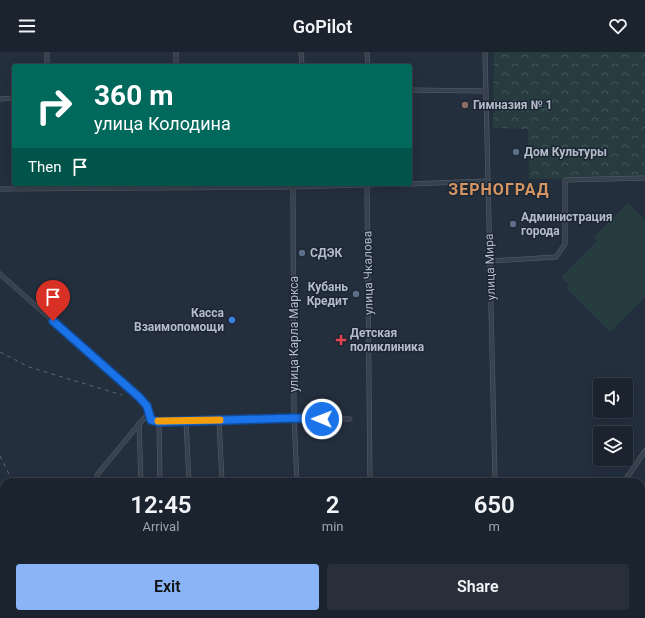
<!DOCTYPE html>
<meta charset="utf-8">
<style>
:root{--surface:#1b232e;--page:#282f3a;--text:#f1f3f6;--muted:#a0a4aa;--line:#39404a;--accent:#8ab4f8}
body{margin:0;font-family:Roboto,sans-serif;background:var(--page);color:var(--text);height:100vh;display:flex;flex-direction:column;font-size:15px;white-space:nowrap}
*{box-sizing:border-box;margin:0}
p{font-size:13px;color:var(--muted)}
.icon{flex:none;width:22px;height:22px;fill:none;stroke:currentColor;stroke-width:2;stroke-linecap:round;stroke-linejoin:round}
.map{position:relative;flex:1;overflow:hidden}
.sheet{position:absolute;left:0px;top:426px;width:645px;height:140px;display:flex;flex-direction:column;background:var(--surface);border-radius:12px 12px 0 0;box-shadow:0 2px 10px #0003,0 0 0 1px var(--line)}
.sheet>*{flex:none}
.guide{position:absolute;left:12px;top:12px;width:400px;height:122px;border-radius:4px;box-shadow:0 2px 10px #0003,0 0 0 1px var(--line);background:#00695c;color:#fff;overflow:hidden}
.buttons{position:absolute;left:593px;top:326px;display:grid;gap:8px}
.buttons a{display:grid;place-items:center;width:40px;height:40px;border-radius:4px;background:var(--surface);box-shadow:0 2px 10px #0003,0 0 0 1px var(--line);font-size:20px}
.pin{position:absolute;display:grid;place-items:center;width:34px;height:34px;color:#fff;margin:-41px -17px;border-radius:50% 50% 50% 0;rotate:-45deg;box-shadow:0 0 4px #0007}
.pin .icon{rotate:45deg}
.me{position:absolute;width:44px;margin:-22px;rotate:271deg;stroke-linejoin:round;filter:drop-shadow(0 0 3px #0008)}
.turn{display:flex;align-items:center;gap:14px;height:84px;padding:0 16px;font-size:18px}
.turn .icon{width:52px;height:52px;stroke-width:2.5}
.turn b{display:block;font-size:28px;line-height:34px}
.then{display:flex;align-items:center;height:38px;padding:0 16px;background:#0003;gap:8px;font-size:15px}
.eta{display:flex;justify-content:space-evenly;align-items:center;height:68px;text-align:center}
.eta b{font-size:24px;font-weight:600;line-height:28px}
.primary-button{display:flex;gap:8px;margin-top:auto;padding:8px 16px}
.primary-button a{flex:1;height:46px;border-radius:4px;background:var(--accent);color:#111;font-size:16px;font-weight:600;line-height:46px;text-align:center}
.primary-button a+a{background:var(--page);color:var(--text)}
header{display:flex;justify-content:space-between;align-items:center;height:52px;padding:0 16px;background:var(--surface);font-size:18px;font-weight:600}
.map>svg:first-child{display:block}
</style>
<header><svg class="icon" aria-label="menu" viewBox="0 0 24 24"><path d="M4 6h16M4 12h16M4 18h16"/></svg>GoPilot<svg class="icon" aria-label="heart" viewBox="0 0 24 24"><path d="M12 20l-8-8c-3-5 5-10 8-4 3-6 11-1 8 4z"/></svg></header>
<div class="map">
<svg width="645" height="566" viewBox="0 0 645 566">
<defs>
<pattern id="forest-crowns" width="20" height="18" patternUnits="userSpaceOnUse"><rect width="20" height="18" fill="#263c3f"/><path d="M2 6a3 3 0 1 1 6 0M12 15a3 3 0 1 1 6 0" fill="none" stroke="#435659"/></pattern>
</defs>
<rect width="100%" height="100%" fill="#242f3e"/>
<!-- forest -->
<polygon fill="url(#forest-crowns)" points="494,0 645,0 645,124 529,127 528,77 493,76"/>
<!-- garden -->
<polygon fill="#263c3f" points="628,151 645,168 645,245 610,280 566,236 569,233 561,225 597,189 594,185"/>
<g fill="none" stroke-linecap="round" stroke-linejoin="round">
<!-- minor casing -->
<g stroke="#565f6c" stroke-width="5">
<g id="minor">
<polyline points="47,0 47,14"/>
<polyline points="301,0 302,14"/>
<polyline points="367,0 368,14"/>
<polyline points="485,0 495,427 495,430"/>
<polyline points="176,14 176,0"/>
<polyline points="410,38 485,39"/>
<polyline points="0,47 14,46"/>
<polyline points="367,132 370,430"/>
<polyline points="410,132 487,129"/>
<polyline points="293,135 294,366 297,430"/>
<polyline points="0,137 293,135 395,132"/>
<polyline points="490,209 556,205 565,192 565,128 645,126"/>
<polyline points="0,222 139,345 147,354 151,367 159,370 294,366 350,367"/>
<polyline points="219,368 222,430"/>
<polyline points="186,369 189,430"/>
<polyline points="159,370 160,430"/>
<polyline points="97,430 97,423 139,372"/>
<polyline points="141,430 139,372 149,361"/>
<polyline points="624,430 645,399"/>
<polyline points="641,501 645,503"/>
<polyline points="641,553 645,556"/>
<polyline points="344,562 346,566"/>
<polyline points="505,562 509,566"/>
<polyline points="581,562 592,566"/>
<polyline points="163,566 167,562"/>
<polyline points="556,566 557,562"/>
</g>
</g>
<!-- minor -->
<use href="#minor" stroke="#38414e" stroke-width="4"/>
<!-- rail -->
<g stroke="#5a6575" stroke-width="1" stroke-dasharray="4 4" stroke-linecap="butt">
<polyline points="0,300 29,315 122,343"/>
<polyline points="0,404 13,430"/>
<polyline points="0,446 4,452"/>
<polyline points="0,460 4,470"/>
<polyline points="0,505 4,513"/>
<polyline points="47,562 49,566"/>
</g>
</g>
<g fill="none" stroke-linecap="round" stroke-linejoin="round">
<!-- route casing -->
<g stroke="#114b97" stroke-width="10">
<polyline id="route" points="53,269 139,345 147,354 151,368 159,370 294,366 322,367"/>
</g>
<!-- route -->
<use href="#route" stroke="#1a73e8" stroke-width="7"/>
<!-- slow -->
<polyline stroke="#f59e0b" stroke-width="7" points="158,369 220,368"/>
</g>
<!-- markers -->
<circle fill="#8d6e63" stroke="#1d2633" stroke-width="1.5" cx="465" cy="53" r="4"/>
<g fill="#5c6f8a" stroke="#1d2633" stroke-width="1.5">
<circle cx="516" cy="100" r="4"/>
<circle cx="513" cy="172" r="4"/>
<circle cx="302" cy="201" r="4"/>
<circle cx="356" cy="242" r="4"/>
</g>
<circle fill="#3f7fe0" stroke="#1d2633" stroke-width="1.5" cx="232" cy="268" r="4"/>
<path fill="#e0444e" stroke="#1d2633" stroke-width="1.5" d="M339 282h4v4h4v4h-4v4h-4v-4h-4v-4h4z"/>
<g text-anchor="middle" stroke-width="3" stroke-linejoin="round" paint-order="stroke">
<!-- poi labels -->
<g font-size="12" font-weight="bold" fill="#b4bcc9" stroke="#1d2633" text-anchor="start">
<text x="473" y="57">Гимназия № 1</text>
<text x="524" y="104">Дом Культуры</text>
<text x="521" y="169">Администрация<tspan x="521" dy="14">города</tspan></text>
<text x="310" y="205">СДЭК</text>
<text x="348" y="239" text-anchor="end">Кубань<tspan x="348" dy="14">Кредит</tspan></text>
<text x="224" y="265" text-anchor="end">Касса<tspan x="224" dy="14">Взаимопомощи</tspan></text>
<text x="350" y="285">Детская<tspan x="350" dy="14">поликлиника</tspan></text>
</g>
<!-- street labels -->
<g font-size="12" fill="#b4bcc9" stroke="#1d2633">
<text transform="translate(490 215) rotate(-92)" y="4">улица Мира</text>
<text transform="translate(368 221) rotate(-91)" y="4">улица Чкалова</text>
<text transform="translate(294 282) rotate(-90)" y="4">улица Карла Маркса</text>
</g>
<!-- district labels -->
<g font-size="16" font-weight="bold" letter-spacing="1" fill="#d59563" stroke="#1d2633">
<text x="499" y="143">ЗЕРНОГРАД</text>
</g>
</g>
</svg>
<div class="buttons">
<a><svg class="icon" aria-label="sound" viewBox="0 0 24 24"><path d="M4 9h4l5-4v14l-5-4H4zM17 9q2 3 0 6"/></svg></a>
<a><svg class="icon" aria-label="layers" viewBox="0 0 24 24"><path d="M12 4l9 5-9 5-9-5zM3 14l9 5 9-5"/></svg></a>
</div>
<div class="pin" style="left:53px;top:269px;background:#d93025"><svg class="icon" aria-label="arrive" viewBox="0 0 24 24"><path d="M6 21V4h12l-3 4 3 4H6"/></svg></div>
<svg class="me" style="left:322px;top:367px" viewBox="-20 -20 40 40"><circle r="17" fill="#1a73e8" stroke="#fff" stroke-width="3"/><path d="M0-11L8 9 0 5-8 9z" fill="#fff"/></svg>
<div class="guide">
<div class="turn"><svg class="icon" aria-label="right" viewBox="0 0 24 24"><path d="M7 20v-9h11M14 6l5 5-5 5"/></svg><div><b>360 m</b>улица Колодина</div></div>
<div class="then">Then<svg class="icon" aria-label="arrive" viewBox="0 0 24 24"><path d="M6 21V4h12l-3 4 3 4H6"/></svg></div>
</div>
<section class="sheet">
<div class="eta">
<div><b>12:45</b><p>Arrival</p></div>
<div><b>2</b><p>min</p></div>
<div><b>650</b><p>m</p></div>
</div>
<div class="primary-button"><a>Exit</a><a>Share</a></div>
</section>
</div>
